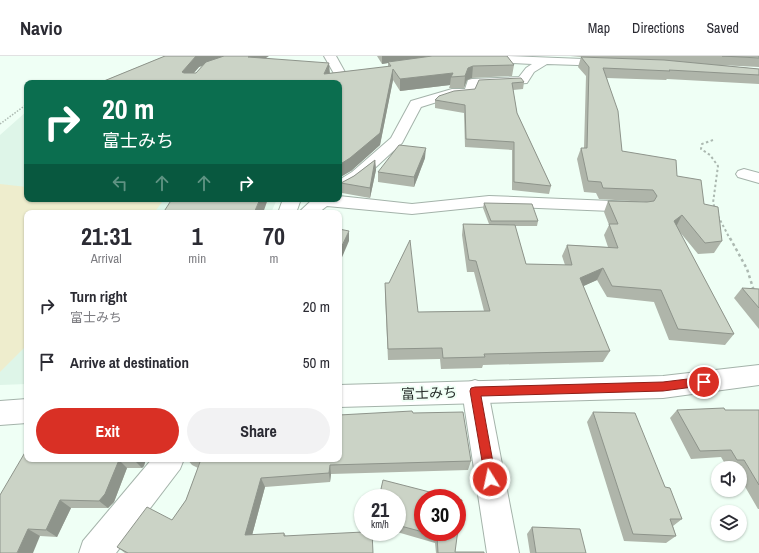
<!DOCTYPE html>
<meta charset="utf-8">
<style>
:root{--surface:#fff;--page:#f2f2f3;--text:#2b2b33;--muted:#7c7c81;--line:#e1e1e2;--accent:#d93025}
body{margin:0;font-family:"Archivo Narrow","Noto Sans JP",sans-serif;background:var(--page);color:var(--text);height:100vh;display:flex;flex-direction:column;font-size:15px;white-space:nowrap}
*{box-sizing:border-box;margin:0}
p{font-size:13px;color:var(--muted)}
.icon{flex:none;width:22px;height:22px;fill:none;stroke:currentColor;stroke-width:2;stroke-linecap:round;stroke-linejoin:round}
.map{position:relative;flex:1;overflow:hidden}
.details{position:absolute;left:24px;top:154px;width:318px;height:252px;display:flex;flex-direction:column;background:var(--surface);border-radius:8px;box-shadow:0 1px 3px #0004}
.details>*{flex:none}
.banner{position:absolute;left:24px;top:24px;width:318px;height:122px;border-radius:8px;box-shadow:0 1px 3px #0004;background:#0b6e4f;color:#fff;overflow:hidden}
.tools{position:absolute;left:711px;top:405px;display:grid;gap:8px}
.tools a{display:grid;place-items:center;width:36px;height:36px;border-radius:50%;background:var(--surface);box-shadow:0 1px 3px #0004;font-size:20px}
.speed{position:absolute;left:354px;top:433px;display:flex;gap:8px;font-size:20px;font-weight:700;text-align:center}
.speed>*{display:grid;place-content:center;width:52px;height:52px;border-radius:50%;background:var(--surface);box-shadow:0 1px 3px #0004;line-height:1}
.speed small{font-size:10px;font-weight:400}
.speed .limit{border:6px solid #d22;background:#fff;color:#111}
.pin{position:absolute;display:grid;place-items:center;width:34px;height:34px;color:#fff;margin:-17px;border:2px solid #fff;border-radius:50%;box-shadow:0 1px 4px #0007}
.me{position:absolute;width:44px;margin:-22px;rotate:350deg;stroke-linejoin:round;filter:drop-shadow(0 0 3px #0008)}
.turn{display:flex;align-items:center;gap:14px;height:84px;padding:0 12px;font-size:18px}
.turn .icon{width:52px;height:52px;stroke-width:2.5}
.turn b{display:block;font-size:28px;line-height:34px}
.lanes{display:flex;align-items:center;height:38px;padding:0 12px;background:#0003;justify-content:center;gap:20px;direction:ltr}
.lanes .off{opacity:.35}
.eta{display:flex;justify-content:space-evenly;align-items:center;height:68px;text-align:center}
.eta b{font-size:24px;font-weight:700;line-height:28px}
.button{display:flex;gap:8px;margin-top:auto;padding:8px 12px}
.button a{flex:1;height:46px;border-radius:24px;background:var(--accent);color:#fff;font-size:16px;font-weight:700;line-height:46px;text-align:center}
.button a+a{background:var(--page);color:var(--text)}
ul{padding:0;list-style:none}
li{display:flex;align-items:center;gap:12px;height:56px;padding:0 12px}
li div{flex:1}
li b{display:block;font-size:15px}
li em{font-style:normal}
header{display:flex;align-items:center;gap:24px;box-sizing:border-box;height:56px;padding:0 20px;background:var(--surface);border-bottom:1px solid var(--line)}
header strong{font-size:19px}
nav{display:flex;gap:22px;margin-inline-start:auto;font-size:14px}
.map>svg:first-child{display:block}
</style>
<header>
<strong>Navio</strong>
<nav><a>Map</a><a>Directions</a><a>Saved</a></nav>
</header>
<div class="map">
<svg width="759" height="497" viewBox="0 0 759 497">
<rect width="100%" height="100%" fill="#effff5"/>
<!-- built -->
<polygon fill="#def5e8" points="27,55 27,143 277,143 271,157 27,157 27,328 0,329 0,79"/>
<!-- green -->
<polygon fill="#eeedcd" points="0,128 27,131 27,143 159,143 162,146 154,157 27,157 27,289 0,316"/>
<g fill="none" stroke-linecap="round" stroke-linejoin="round">
<!-- minor casing -->
<g stroke="#a4b3aa" stroke-width="2">
<g id="minor">
<polygon points="324,0 336,0 346,18 344,21 336,21"/>
<polygon points="455,0 507,0 608,4 612,5 614,7 612,9 608,10 547,8 534,16 527,27 477,30 474,39 453,41 421,51 402,87 364,122 348,134 339,134 339,124 352,116 391,82 411,45 452,33 465,33 468,24 472,23 519,21 526,12 532,8 469,5 457,2"/>
<polygon points="744,113 759,117 759,127 738,121 736,118 738,115"/>
<polygon points="339,140 412,148 489,140 636,146 642,147 645,151 642,155 636,156 489,150 412,158 327,150 318,157 298,157 313,143 339,143"/>
<polygon points="283,143 301,143 296,157 278,157"/>
<polygon points="475,324 484,327 488,335 519,497 487,497 462,335 466,327"/>
<polygon points="152,403 184,403 180,413 116,497 79,497 83,485"/>
</g>
</g>
<!-- highway casing -->
<g stroke="#a4b3aa" stroke-width="2">
<g id="highway">
<polygon points="759,309 759,329 663,342 339,351 339,329 663,320"/>
<polygon points="27,343 27,367 0,369 0,345"/>
</g>
</g>
<!-- path-far2 -->
<polyline stroke="#acb9b1" stroke-width="1.5" stroke-dasharray="1.5 1.5" stroke-linecap="butt" points="0,68 27,48"/>
<!-- path-far1 -->
<g stroke="#acb9b1" stroke-width="2" stroke-dasharray="2.5 2.5" stroke-linecap="butt">
<polyline points="713,84 702,88 701,93 710,99 718,110 713,147 715,152"/>
<polyline points="718,160 730,183"/>
</g>
<!-- path -->
<polyline stroke="#acb9b1" stroke-width="2.5" stroke-dasharray="3 3" stroke-linecap="butt" points="730,182 747,213 754,235"/>
<!-- minor -->
<use href="#minor" fill="#fff" fill-rule="evenodd"/>
<!-- highway -->
<use href="#highway" fill="#fff" fill-rule="evenodd"/>
</g>
<!-- wall -->
<g fill="#afb5aa" fill-rule="evenodd">
<path d="M165,0L266,2L330,17L388,11V7L382,8L377,0H507L514,9L512,20L472,22L467,24L464,32H449L450,29L400,35L393,24L380,89L351,115L339,27H99ZM203,9L196,17H194L199,11Z"/>
<polygon points="570,0 759,0 759,11 720,9 759,13 759,28 667,23 666,24 607,22 622,95 677,120 704,148 722,185 714,197 698,198 679,175 734,278 725,289 669,284 654,246 607,241 597,224 583,230 610,295 603,306 483,309 482,312 441,313 440,303 388,304 385,238 385,227 418,256 484,255 474,216 467,216 462,179 463,168 489,168 483,152 484,147 538,165 537,170 515,170 526,208 565,209 562,200 567,189 608,191 604,179 609,169 604,156 608,145 648,146 647,146 599,143 596,137 584,136 577,103 581,92 584,92 586,20 578,11 581,1 594,2"/>
<polygon points="479,24 524,26 523,33 513,34 517,57 551,130 549,138 512,134 512,94 465,91 464,57 435,52 435,44 475,33"/>
<polygon points="425,102 414,131 378,126 378,116"/>
<polygon points="375,104 376,114 370,142 342,137 341,127 354,120"/>
<polygon points="742,232 759,233 759,273 734,242"/>
<polygon points="677,354 759,354 759,453 758,453 740,422 740,412 734,412 734,411 727,411 721,401 691,403 670,362"/>
<polygon points="593,356 665,431 682,463 673,470 676,480 666,487 624,485 587,366"/>
<polygon points="413,357 471,405 468,414 331,418 330,426 265,431 252,479 284,477 286,480 373,497 125,497 117,491 172,464 186,444 198,412 192,409 187,403 339,403"/>
<polygon points="27,393 146,403 144,410 142,412 127,412 114,446 108,452 71,452 57,481 40,480 0,497"/>
<polygon points="397,442 457,476 455,496 484,497 436,497 435,487 397,476"/>
<polygon points="532,471 586,497 530,497 527,478"/>
</g>
<!-- shaded-wall -->
<g fill="#8e948b">
<polygon points="196,0 229,0 199,11 185,27 182,16"/>
<polygon points="250,0 269,0 251,12 248,1"/>
<polygon points="382,0 435,0 388,6 388,7 382,8"/>
<polygon points="329,7 330,18 324,18"/>
<polygon points="473,10 472,22 467,24 464,32 465,20 468,12"/>
<polygon points="393,13 393,24 380,89 351,115 339,122 339,109"/>
<polygon points="453,17 451,21 450,29 400,35 400,23"/>
<polygon points="426,92 425,102 414,131 414,121"/>
<polygon points="375,104 376,114 370,142 370,132"/>
<polygon points="260,143 268,143 263,157 254,157"/>
<polygon points="682,159 676,171 674,165"/>
<polygon points="349,175 349,185 340,206 339,196"/>
<polygon points="603,212 597,224 575,234 580,222"/>
<polygon points="339,252 340,262 339,288"/>
<polygon points="135,403 146,403 144,410 142,412 134,404"/>
<polygon points="119,404 127,412 114,446 108,452 99,445"/>
<polygon points="330,409 331,418 330,426 329,417"/>
<polygon points="261,422 265,431 250,487 245,479"/>
<polygon points="60,444 71,452 57,481 46,474"/>
<polygon points="28,473 40,480 33,497 17,497"/>
</g>
<!-- building -->
<g fill="#cbd3c6" stroke="#8e948b">
<polygon points="165,0 196,0 182,16 184,17 196,17 206,6 224,0 250,0 248,1 329,7 324,18 391,10 388,6 432,0 507,0 514,9 473,10 468,12 465,20 451,21 453,17 400,23 393,13 380,77 350,102 339,109 339,27 99,27"/>
<polygon points="722,0 759,0 759,2"/>
<polygon points="581,1 664,4 759,13 759,19 669,14 670,15 603,12 618,55 622,95 676,104 677,120 701,124 704,148 718,151 722,185 705,187 682,159 674,165 734,278 678,273 661,234 612,230 603,212 580,222 610,295 484,298 485,301 443,302 442,292 388,293 385,227 389,227 410,184 418,256 490,255 476,205 469,204 463,168 515,169 526,208 572,209 567,189 618,192 609,168 618,168 608,145 647,146 654,145 657,140 653,134 603,132 601,126 588,125 581,92 587,92 589,11"/>
<polygon points="521,22 524,26 512,27 517,57 551,130 514,126 514,86 466,83 465,49 435,44 439,40 454,35 475,33 479,24"/>
<polygon points="399,89 426,92 414,121 378,116"/>
<polygon points="375,104 370,132 341,127 354,120"/>
<polygon points="172,143 260,143 254,157 163,157"/>
<polygon points="484,147 532,148 538,165 491,165"/>
<polygon points="339,173 349,175 339,196"/>
<polygon points="742,232 759,233 759,252"/>
<polygon points="724,352 725,354 759,354 759,429 744,404 737,404 731,394 700,395 677,354"/>
<polygon points="412,355 413,357 463,356 471,405 330,409 329,417 261,422 245,479 284,477 284,480 363,476 372,476 373,497 128,497 117,491 147,451 172,464 186,444 200,406 193,403 339,403 339,359"/>
<polygon points="593,356 635,357 665,431 670,432 682,463 670,463 676,480 633,478"/>
<polygon points="27,393 27,403 135,403 134,404 119,404 105,438 99,445 60,444 46,474 28,473 17,497 0,497 0,439"/>
<polygon points="383,424 453,442 423,442 423,476 397,469 397,442 379,442"/>
<polygon points="457,443 462,444 455,496 484,496 484,497 438,497 437,480 423,476 457,476"/>
<polygon points="532,471 580,473 586,497 536,497"/>
</g>
<!-- route -->
<polygon fill="#d93025" stroke="#8d1f18" points="704,321 708,323 709,326 708,329 663,335 481,340 496,423 495,428 490,429 486,428 470,335 471,332 475,331 663,326"/>
<g text-anchor="middle" stroke-width="4" stroke-linejoin="round" paint-order="stroke">
<!-- street labels -->
<g font-size="14" fill="#1f2522" stroke="#effff5">
<text transform="translate(429 337) rotate(-2)" y="5">富士みち</text>
</g>
</g>
</svg>
<div class="tools">
<a><svg class="icon" aria-label="sound" viewBox="0 0 24 24"><path d="M4 9h4l5-4v14l-5-4H4zM17 9q2 3 0 6"/></svg></a>
<a><svg class="icon" aria-label="layers" viewBox="0 0 24 24"><path d="M12 4l9 5-9 5-9-5zM3 14l9 5 9-5"/></svg></a>
</div>
<div class="speed"><div>21<small>km/h</small></div><div class="limit">30</div></div>
<div class="pin" style="left:704px;top:326px;background:#d93025"><svg class="icon" aria-label="arrive" viewBox="0 0 24 24"><path d="M6 21V4h12l-3 4 3 4H6"/></svg></div>
<svg class="me" style="left:490px;top:423px" viewBox="-20 -20 40 40"><circle r="17" fill="#d93025" stroke="#fff" stroke-width="3"/><path d="M0-11L8 9 0 5-8 9z" fill="#fff"/></svg>
<div class="banner">
<div class="turn"><svg class="icon" aria-label="right" viewBox="0 0 24 24"><path d="M7 20v-9h11M14 6l5 5-5 5"/></svg><div><b>20 m</b>富士みち</div></div>
<div class="lanes"><svg class="icon off" aria-label="left" viewBox="0 0 24 24"><path d="M17 20v-9H6M10 6l-5 5 5 5"/></svg><svg class="icon off" aria-label="ahead" viewBox="0 0 24 24"><path d="M12 20V5M6 11l6-6 6 6"/></svg><svg class="icon off" aria-label="ahead" viewBox="0 0 24 24"><path d="M12 20V5M6 11l6-6 6 6"/></svg><svg class="icon" aria-label="right" viewBox="0 0 24 24"><path d="M7 20v-9h11M14 6l5 5-5 5"/></svg></div>
</div>
<section class="details">
<div class="eta">
<div><b>21:31</b><p>Arrival</p></div>
<div><b>1</b><p>min</p></div>
<div><b>70</b><p>m</p></div>
</div>
<ul>
<li><svg class="icon" aria-label="right" viewBox="0 0 24 24"><path d="M7 20v-9h11M14 6l5 5-5 5"/></svg><div><b>Turn right</b><p>富士みち</p></div><em>20 m</em></li>
<li><svg class="icon" aria-label="arrive" viewBox="0 0 24 24"><path d="M6 21V4h12l-3 4 3 4H6"/></svg><div><b>Arrive at destination</b></div><em>50 m</em></li>
</ul>
<div class="button"><a>Exit</a><a>Share</a></div>
</section>
</div>
